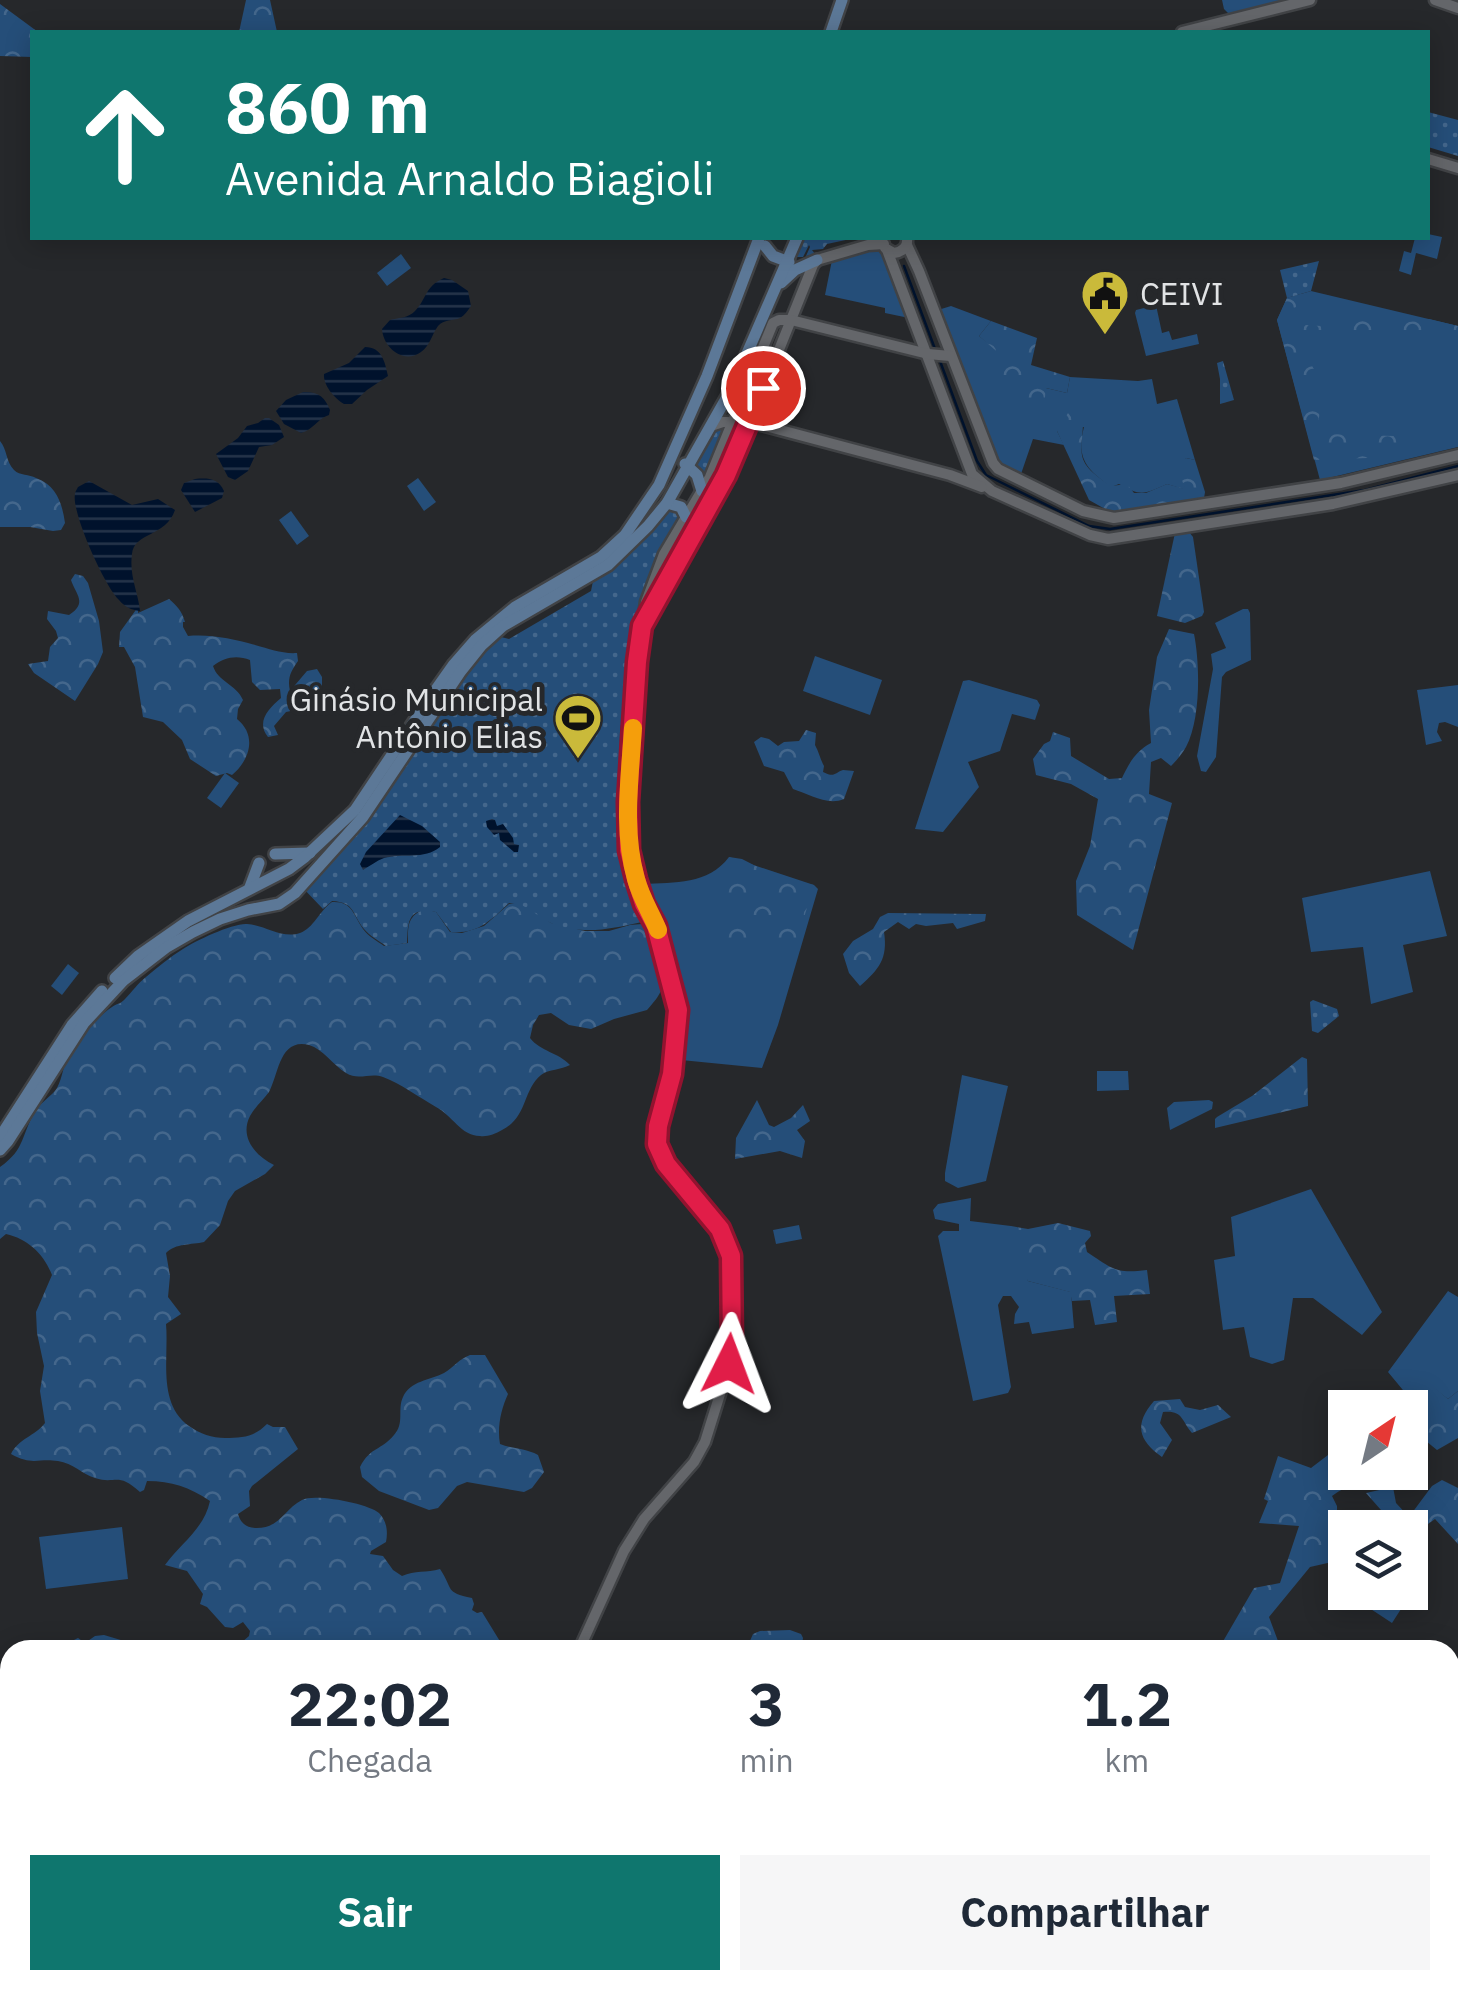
<!DOCTYPE html>
<html lang="pt">
<meta charset="utf-8">
<style>
:root{--surface:#fff;--page:#f6f6f7;--text:#1f2937;--muted:#747a83;--accent:#0f766e}
body{margin:0;font-family:"IBM Plex Sans",sans-serif;background:var(--page);color:var(--text);height:100vh;display:flex;flex-direction:column;font-size:38px;white-space:nowrap}
*{box-sizing:border-box;margin:0}
p{font-size:32px;color:var(--muted)}
.icon{flex:none;width:55px;height:55px;fill:none;stroke:currentColor;stroke-width:2;stroke-linecap:round;stroke-linejoin:round}
.map{position:relative;flex:1;overflow:hidden}
.panel{position:absolute;left:0px;top:1640px;width:1460px;height:350px;display:flex;flex-direction:column;background:var(--surface);border-radius:30px 30px 0 0;box-shadow:0 5px 25px #0003}
.panel>*{flex:none}
.guide{position:absolute;left:30px;top:30px;width:1400px;height:210px;border-radius:0px;box-shadow:0 5px 25px #0003;background:#0f766e;color:#fff;overflow:hidden}
.needle{width:65px;rotate:35deg}
.tools{position:absolute;left:1328px;top:1390px;display:grid;gap:20px}
.tools a{display:grid;place-items:center;width:100px;height:100px;border-radius:0px;background:var(--surface);box-shadow:0 5px 25px #0003;font-size:50px}
.pin{position:absolute;display:grid;place-items:center;width:85px;height:85px;color:#fff;margin:-42px;border:5px solid #fff;border-radius:50%;box-shadow:0 2px 10px #0007}
.me{position:absolute;width:110px;margin:-55px;rotate:3deg;stroke-linejoin:round;filter:drop-shadow(0 0 8px #0008)}
.turn{display:flex;align-items:center;gap:35px;height:210px;padding:0 30px;font-size:45px}
.turn .icon{width:130px;height:130px;stroke-width:2.5}
.turn b{display:block;font-size:70px;line-height:85px}
.eta{display:flex;justify-content:space-evenly;align-items:center;height:170px;text-align:center}
.eta b{font-size:60px;font-weight:700;line-height:70px}
.action{display:flex;gap:20px;margin-top:auto;padding:20px 30px}
.action a{flex:1;height:115px;border-radius:0px;background:var(--accent);color:#fff;font-size:40px;font-weight:700;line-height:115px;text-align:center}
.action a+a{background:var(--page);color:var(--text)}
.map>svg:first-child{display:block}
</style>
<div class="map">
<svg width="1458" height="1990" viewBox="0 0 1458 1990">
<defs>
<pattern id="forest-crowns" width="20" height="18" patternUnits="userSpaceOnUse" patternTransform="scale(2.5)"><rect width="20" height="18" fill="#254e79"/><path d="M2 6a3 3 0 1 1 6 0M12 15a3 3 0 1 1 6 0" fill="none" stroke="#44678c"/></pattern>
<pattern id="park-dots" width="8" height="8" patternUnits="userSpaceOnUse" patternTransform="scale(2.5)"><rect width="8" height="8" fill="#254e79"/><path d="M2 2h.1M6 6h.1" fill="none" stroke="#44678c" stroke-width="1.8" stroke-linecap="round"/></pattern>
<pattern id="water-rules" width="6" height="5" patternUnits="userSpaceOnUse" patternTransform="scale(2.5)"><rect width="6" height="5" fill="#00122c"/><path d="M0 2.5h6" fill="none" stroke="#25344a"/></pattern>
</defs>
<rect width="100%" height="100%" fill="#26282b"/>
<!-- grass -->
<g fill="#254e79">
<polygon points="1222,0 1292,0 1229,14 1224,9"/>
<polygon points="1428,234 1442,237 1437,259 1416,253 1411,275 1399,271 1404,251 1411,253 1415,238 1428,238"/>
<polygon points="876,249 884,253 909,318 885,313 885,308 825,295 832,260"/>
<polygon points="401,254 411,268 387,286 377,273"/>
<polygon points="1311,291 1458,326 1458,447 1320,480 1277,320 1287,298"/>
<polygon points="1156,305 1162,333 1169,331 1172,340 1197,334 1199,344 1146,356 1135,313 1136,310"/>
<path d="M951,306L991,321L979,336L1046,388L1067,393L1070,377L1138,381L1152,379L1157,404L1177,399L1195,460L1186,458L1179,468L1186,490L1167,484C1145,494 1141,497 1119,484L1111,487C1086,469 1076,458 1084,427L1057,431L1064,445L1033,439L1021,474L1009,472L995,460L938,310Z"/>
<polygon points="418,478 436,502 424,511 407,486"/>
<polygon points="291,511 309,536 297,545 279,520"/>
<polygon points="1243,609 1248,609 1250,613 1251,660 1226,672 1222,677 1216,757 1206,772 1201,771 1197,756 1213,669 1211,654 1226,648 1215,623"/>
<polygon points="815,656 882,680 870,715 803,691"/>
<polygon points="969,680 1037,700 1040,705 1035,720 1012,714 1000,751 968,762 979,787 943,832 915,829 963,681"/>
<polygon points="1458,685 1458,727 1445,722 1439,723 1437,732 1442,741 1426,745 1417,690"/>
<polygon points="225,773 239,783 221,808 207,798"/>
<path d="M729,857L814,885L818,889L778,1025L762,1068L681,1060L683,1013L664,932L643,884C675,882 708,885 729,857Z"/>
<polygon points="1430,871 1447,936 1403,945 1413,992 1371,1004 1363,947 1311,952 1302,898"/>
<polygon points="68,964 79,973 62,995 51,986"/>
<polygon points="1097,1071 1128,1071 1129,1090 1097,1091"/>
<polygon points="962,1075 1008,1086 986,1181 958,1188 945,1181 945,1173"/>
<polygon points="1209,1100 1213,1102 1212,1109 1170,1130 1167,1108 1174,1102"/>
<polygon points="1311,1189 1382,1312 1362,1335 1313,1298 1293,1298 1284,1360 1272,1364 1250,1357 1244,1327 1223,1330 1214,1260 1235,1256 1231,1217"/>
<polygon points="971,1198 970,1221 1011,1226 1028,1281 1071,1292 1074,1328 1032,1334 1029,1322 1014,1324 1015,1314 1019,1307 1011,1296 1003,1296 998,1305 1011,1387 1008,1393 973,1401 938,1236 943,1231 959,1231 959,1224 935,1219 933,1210 938,1204"/>
<polygon points="799,1225 802,1239 776,1244 773,1230"/>
<polygon points="1448,1291 1458,1297 1458,1391 1448,1399 1435,1389 1412,1401 1388,1372"/>
<polygon points="122,1527 128,1579 46,1589 39,1537"/>
<polygon points="1352,1593 1406,1592 1410,1595 1392,1623 1351,1596"/>
</g>
<!-- forest -->
<g fill="url(#forest-crowns)">
<polygon points="246,0 270,0 277,32 239,32"/>
<polygon points="0,4 38,32 32,32 32,57 0,56"/>
<path d="M1301,294L1302,297L1290,316L1294,324L1302,327L1306,325L1321,326L1347,317L1395,324L1429,319L1458,326V341L1434,334H1408L1372,337L1356,342L1337,338L1319,341L1310,362L1317,375L1316,387L1323,395C1323,409 1312,423 1326,434L1394,436L1401,439V447L1367,458L1314,460L1277,320L1287,298Z"/>
<polygon points="991,321 1037,338 1031,365 1070,377 1067,393 1046,388 1044,406 1005,398 996,382 1009,362 979,336"/>
<path d="M1075,409L1083,414C1084,455 1070,459 1111,486L1127,484L1134,493H1146L1167,484L1185,489L1178,468L1180,462L1186,458L1195,460L1205,492L1204,498L1114,514L1089,500L1057,431L1068,413Z"/>
<path d="M0,441C7,449 6,462 14,470C20,476 29,474 36,478C57,486 62,503 65,523L61,530L53,531L30,527H0Z"/>
<polygon points="1189,532 1193,537 1204,612 1202,616 1185,623 1157,616 1175,533"/>
<path d="M75,574L83,576L88,583L99,621L103,652L98,664L75,701L34,673L28,664L48,661L50,647L58,638L56,631L47,619L48,611L69,615C88,603 76,595 71,580Z"/>
<path d="M169,599C177,606 182,611 185,622H183V627L188,636C211,634 233,639 255,645C270,649 282,654 297,653L298,661C291,671 287,678 290,691L307,671L317,669L322,677V686L305,708L286,712L274,726L278,735L268,737C256,722 268,709 281,698L280,689L260,690L252,682L250,660C237,655 224,657 213,666C218,682 236,684 243,700L238,709L237,719C258,736 249,761 232,775L227,773L216,776L190,759L182,740L163,722L143,717L135,667L124,647H119L120,632L138,607V613Z"/>
<path d="M1169,629L1194,634C1200,664 1201,719 1186,747C1182,754 1177,760 1171,766L1161,758L1151,762L1149,794L1172,803L1133,950L1077,915L1076,881L1090,846L1098,799L1071,784L1036,775L1033,759L1044,744L1050,741L1053,732L1070,738L1071,756L1109,779L1122,778C1129,763 1136,751 1151,743L1149,710L1157,657Z"/>
<path d="M806,730L816,733L815,745C819,752 820,759 824,766L823,772C835,778 834,773 843,770L854,771L844,799C827,806 809,794 793,789L784,772L764,766L754,742L761,737L769,739L778,746L784,742L799,741Z"/>
<polygon points="729,857 742,859 781,879 814,885 798,937 777,946 751,937 746,953 724,951"/>
<path d="M332,902C352,901 353,914 363,929C368,936 377,941 384,946L408,943C408,926 407,917 424,909L436,912L450,932L462,933L484,926L509,904L520,902L551,923L585,931H609L630,925L642,924C658,936 669,962 664,982C662,993 654,1002 647,1010L614,1019L591,1029L569,1025L551,1013L539,1015L533,1025L530,1038C541,1052 558,1052 570,1065C561,1070 549,1069 541,1075C522,1091 528,1117 502,1130C495,1134 487,1137 480,1136C461,1136 452,1115 436,1107C420,1098 400,1083 383,1077C370,1072 359,1081 346,1073C333,1065 323,1049 309,1045C279,1038 279,1074 269,1092C263,1100 255,1107 250,1116C239,1138 256,1156 274,1165L265,1174L235,1191L228,1201L220,1225L204,1242C191,1245 176,1243 166,1253L170,1276L168,1297L181,1314L166,1324C169,1358 157,1403 189,1426C200,1434 212,1438 225,1438C243,1438 254,1437 267,1424L273,1427H285L298,1449L252,1486L249,1491L250,1506L238,1514C241,1523 245,1527 255,1528C280,1529 284,1509 302,1500C315,1493 369,1504 379,1513C387,1521 388,1532 386,1542L371,1551L370,1554L383,1556L393,1570L402,1576C415,1570 427,1573 440,1569C454,1590 444,1592 472,1598L474,1604L472,1610L477,1613L482,1612L501,1643L499,1650H319V1645L307,1650H233L249,1636L250,1631L243,1622L233,1628L225,1627L207,1607L200,1604L203,1594L187,1571L165,1565C181,1543 204,1529 210,1501C189,1487 172,1481 147,1481L144,1490L140,1492C117,1471 116,1485 95,1478C82,1474 73,1463 58,1461C37,1458 33,1466 11,1454C18,1439 35,1436 45,1423L40,1391L44,1366L37,1333L36,1312L52,1275C44,1254 28,1239 6,1234L0,1239V1167C26,1149 21,1134 36,1110C41,1102 52,1096 57,1088C63,1077 63,1064 70,1052C80,1037 97,1017 112,1007C121,1001 118,1006 125,999C132,992 138,983 146,977C158,967 170,957 183,949C195,941 233,923 247,924C265,925 281,939 300,933C314,928 319,911 332,902Z"/>
<path d="M888,913L986,914L985,921L957,929L953,923L926,926L916,924L909,929L898,922L884,932C888,959 879,969 860,986L849,973L843,954L853,941L873,929L880,917Z"/>
<polygon points="1302,1057 1307,1059 1308,1106 1215,1128 1215,1119 1217,1117 1252,1096"/>
<polygon points="757,1100 769,1125 774,1127 791,1118 803,1105 810,1121 797,1130 805,1141 802,1158 780,1151 735,1159 736,1138"/>
<path d="M1058,1223L1090,1231L1091,1236L1085,1243L1087,1252C1113,1269 1116,1274 1147,1270L1150,1294L1114,1296L1117,1322L1095,1325L1090,1300L1072,1301L1070,1292L1028,1281C1019,1267 1020,1258 1014,1245C1012,1240 1009,1235 1008,1230L1011,1226L1028,1229Z"/>
<path d="M470,1355H485L508,1394C501,1409 497,1427 500,1444C512,1449 525,1448 538,1455L544,1472L532,1488L524,1492L467,1482L457,1486L438,1508L429,1510L379,1491L362,1477L360,1467C371,1446 381,1451 394,1435C405,1423 397,1410 403,1397C410,1381 430,1380 444,1373C454,1367 459,1359 470,1355Z"/>
<polygon points="1435,1388 1448,1399 1458,1391 1458,1438 1437,1450 1410,1428 1410,1408 1398,1407"/>
<path d="M1180,1399L1185,1407L1200,1410L1218,1405L1231,1417L1192,1433C1181,1420 1183,1410 1163,1412L1160,1423L1172,1440L1162,1457C1138,1440 1134,1424 1154,1401Z"/>
<path d="M1345,1442V1472L1383,1473C1367,1482 1348,1483 1332,1496L1337,1506V1524L1345,1532V1559L1310,1567L1269,1617L1281,1649L1218,1650L1254,1588L1280,1583L1299,1526L1259,1523L1268,1501L1264,1499L1278,1456L1311,1468Z"/>
<polygon points="1442,1480 1458,1488 1458,1544 1435,1519 1410,1537 1410,1528 1396,1527 1366,1493 1393,1487 1396,1503 1409,1517 1432,1486"/>
<polygon points="790,1630 801,1634 803,1638 801,1650 746,1650 753,1634 760,1631"/>
<polygon points="104,1635 134,1644 135,1650 78,1650 74,1640 78,1638 85,1643 95,1636"/>
<path d="M1457,1970L1458,1990H1417C1424,1980 1439,1980 1450,1980V1974Z"/>
<path d="M185,1980H245C224,1990 206,1990 185,1980Z"/>
<polygon points="418,1980 470,1980 470,1990 424,1990"/>
<polygon points="711,1980 774,1980 762,1990 719,1990"/>
<polygon points="1001,1980 1300,1980 1301,1990 999,1990"/>
</g>
<!-- park -->
<g fill="url(#park-dots)">
<polygon points="1428,112 1458,120 1458,156 1428,147"/>
<polygon points="803,238 855,238 827,244 823,249 812,250 815,254 806,256 810,247 809,245 803,257 793,257"/>
<polygon points="1319,261 1311,291 1287,298 1280,270"/>
<polygon points="1223,361 1234,400 1220,404 1220,379 1217,363"/>
<polygon points="727,426 703,479 691,466 711,430"/>
<path d="M672,506L682,514C661,550 644,586 636,627L633,630L620,732L618,836L642,922C611,929 584,935 553,924C536,917 528,903 509,903C490,921 478,934 451,932L436,912C408,907 408,920 407,943L386,946C379,941 370,936 364,929C352,914 355,902 332,901L323,909L303,888L489,647L501,637L509,639L591,591L593,581L652,531Z"/>
<polygon points="1313,1000 1337,1009 1339,1016 1318,1033 1312,1031 1310,1002"/>
</g>
<!-- water -->
<g fill="url(#water-rules)">
<path d="M444,278L452,280L468,291L471,306C468,310 465,315 460,318C453,321 444,319 438,326C432,334 430,346 421,352C403,365 383,347 382,329L390,320C397,318 409,318 415,311C427,299 424,287 444,278Z"/>
<path d="M365,347C382,347 385,362 388,376L367,390L352,404H344C334,398 323,385 324,374L349,363Z"/>
<path d="M303,392C318,391 325,397 330,410L329,415C317,419 313,430 301,433L284,424L276,411L286,400Z"/>
<polygon points="265,418 269,418 279,425 284,437 272,445 259,447 248,471 235,480 228,477 216,454 238,438 247,426 258,423"/>
<path d="M195,479C208,478 218,478 224,491L222,498L195,512L181,490L184,483Z"/>
<path d="M89,481L132,505L158,499L175,510C166,537 134,532 132,554C129,576 138,591 140,611C131,610 125,607 119,600C105,587 71,512 75,494C75,492 77,489 78,487Z"/>
<path d="M400,815L422,826L440,842V847C424,860 403,853 384,858C376,861 370,866 363,870L360,864L366,852Z"/>
<polygon points="492,819 495,820 497,826 503,824 513,838 514,844 519,845 518,852 514,852 500,840 499,833 494,835 487,827 486,821"/>
</g>
<g fill="none" stroke-linecap="round" stroke-linejoin="round">
<!-- stream -->
<g stroke="#00122c" stroke-width="2.5">
<polyline points="904,266 935,349"/>
<polyline points="940,361 977,461 986,475 1089,526 1110,529 1365,490 1458,466"/>
</g>
<!-- secondary casing -->
<g stroke="#414346" stroke-width="15">
<g id="secondary">
<polyline points="1435,0 1458,8"/>
<polyline points="1182,32 1310,0"/>
<polyline points="1428,159 1458,168"/>
<polyline points="907,245 919,271 993,463 998,469 1083,511 1114,518 1341,483 1458,455"/>
<path d="M885,248L894,253C903,252 908,246 907,238"/>
<polyline points="887,250 972,474 992,491 1090,535 1108,539 1333,504 1458,475"/>
<polyline points="711,426 723,422 750,422 950,475 982,487"/>
<polyline points="645,620 726,475 750,422 813,265 817,260 868,245 884,244"/>
<polyline points="579,1650 624,1551 644,1519 694,1462 705,1442 725,1378 733,1344 731,1256 721,1229 666,1164 657,1143 658,1126 671,1073 677,1010 657,926 644,904 635,879 629,850 628,803 637,661 646,602 664,554 710,477 773,323 779,320 791,320 928,354 950,356"/>
<polyline points="574,1980 577,1990"/>
</g>
</g>
<!-- primary casing -->
<g stroke="#414346" stroke-width="16">
<g id="primary">
<polyline points="831,32 842,0"/>
<polyline points="765,246 773,256 789,262"/>
<polyline points="781,283 795,270 817,260"/>
<polyline points="685,464 697,475 702,491"/>
<polyline points="667,503 681,507 686,517"/>
<polyline points="275,854 310,853"/>
<polyline points="250,887 259,863"/>
<polyline points="115,978 138,956 188,921 289,869 305,857 355,810 432,695 454,664 475,640 515,607 601,557 625,535 659,485 707,376 759,238"/>
<polyline points="0,1137 72,1025 102,991"/>
<polyline points="0,1150 8,1141 84,1023 123,981 167,947 193,932 220,919 248,910 279,904 295,893 363,817 461,671 481,646 503,626 608,565 648,526 667,503 732,388 797,238"/>
<polyline points="1450,1689 1458,1674"/>
<polyline points="1366,1980 1369,1990"/>
</g>
</g>
<!-- secondary -->
<use href="#secondary" stroke="#64666a" stroke-width="10"/>
<!-- primary -->
<use href="#primary" stroke="#5c7897" stroke-width="11"/>
</g>
<g fill="none" stroke-linecap="round" stroke-linejoin="round">
<!-- route casing -->
<g stroke="#92132f" stroke-width="25">
<polyline id="route" points="729,1364 732,1344 731,1256 720,1229 666,1164 657,1144 658,1126 672,1074 678,1010 656,926 644,904 636,879 629,850 628,802 637,662 642,626 726,475 763,388"/>
</g>
<!-- route -->
<use href="#route" stroke="#e11d48" stroke-width="18"/>
<!-- slow -->
<path stroke="#f59e0b" stroke-width="18" d="M633,728C630,778 622,830 636,879C641,898 651,913 658,930"/>
</g>
<!-- icons -->
<defs>
<g id="civic-pin" transform="scale(2.5)"><path d="M0 17L-7.5 6A9.5 9.5 0 1 1 7.5 6Z" fill="#caba3a" stroke="#26282b"/><path d="M-.6-6.5H3V-4.5H.6V-3L4-1V1h2V6H-6V1h2V-1L-.6-3ZM-1.2 2.5V6h2.4V2.5Z" fill="#111"/></g>
<g id="stadium-pin" transform="scale(2.5)"><path d="M0 17L-7.5 6A9.5 9.5 0 1 1 7.5 6Z" fill="#caba3a" stroke="#26282b"/><path d="M0-5a6.5 5 0 1 0 0 10a6.5 5 0 1 0 0-10ZM-3.5-1.8h7v3.6h-7Z" fill="#111"/></g>
</defs>
<g fill-rule="evenodd">
<use href="#civic-pin" x="1105" y="294"/>
<use href="#stadium-pin" x="578" y="718"/>
</g>
<g text-anchor="middle" stroke-width="10" stroke-linejoin="round" paint-order="stroke">
<!-- poi labels -->
<g font-size="32" fill="#e1e3e5" stroke="#26282b" text-anchor="start">
<text x="1140" y="305">CEIVI</text>
<text x="543" y="711" text-anchor="end">Ginásio Municipal<tspan x="543" dy="37">Antônio Elias</tspan></text>
</g>
</g>
</svg>
<div class="tools">
<a><svg class="needle" viewBox="-14 -14 28 28"><path d="M0-13l5 13h-10z" fill="#e53935"/><path d="M0 13l5-13h-10z" fill="#747a83"/></svg></a>
<a><svg class="icon" aria-label="layers" viewBox="0 0 24 24"><path d="M12 4l9 5-9 5-9-5zM3 14l9 5 9-5"/></svg></a>
</div>
<div class="pin" style="left:763px;top:388px;background:#d93025"><svg class="icon" aria-label="arrive" viewBox="0 0 24 24"><path d="M6 21V4h12l-3 4 3 4H6"/></svg></div>
<svg class="me" style="left:729px;top:1364px" viewBox="-20 -20 40 40"><path d="M0-17L14 15 0 8-14 15z" fill="#e11d48" stroke="#fff" stroke-width="4"/></svg>
<div class="guide">
<div class="turn"><svg class="icon" aria-label="ahead" viewBox="0 0 24 24"><path d="M12 20V5M6 11l6-6 6 6"/></svg><div><b>860 m</b>Avenida Arnaldo Biagioli</div></div>
</div>
<section class="panel">
<div class="eta">
<div><b>22:02</b><p>Chegada</p></div>
<div><b>3</b><p>min</p></div>
<div><b>1.2</b><p>km</p></div>
</div>
<div class="action"><a>Sair</a><a>Compartilhar</a></div>
</section>
</div>
